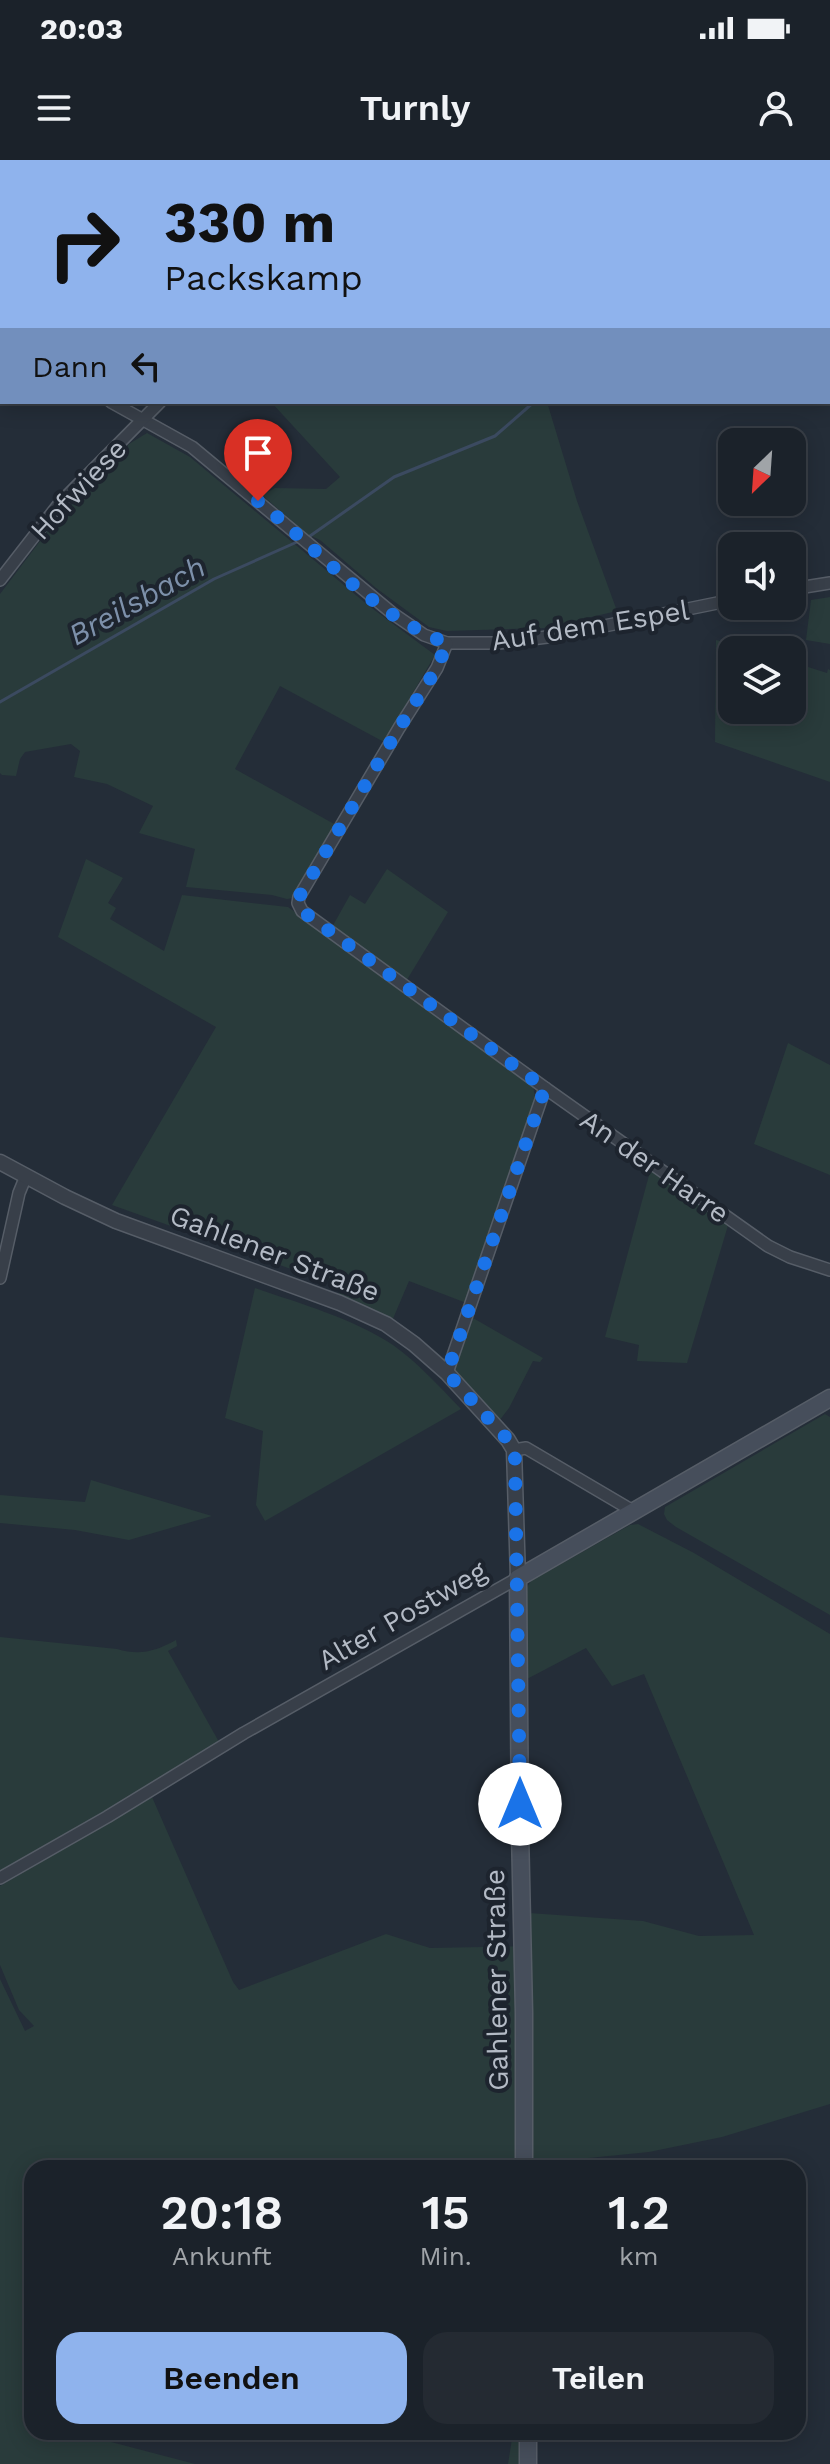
<!DOCTYPE html>
<html lang="de">
<meta charset="utf-8">
<style>
:root{--surface:#1b222a;--page:#242a32;--text:#f1f3f6;--muted:#a0a4a8;--line:#393f47;--accent:#8fb3ed}
body{margin:0;font-family:"Work Sans",sans-serif;background:var(--page);color:var(--text);height:100vh;display:flex;flex-direction:column;font-size:30px;white-space:nowrap}
*{box-sizing:border-box;margin:0}
p{font-size:26px;color:var(--muted)}
.icon{flex:none;width:44px;height:44px;fill:none;stroke:currentColor;stroke-width:2;stroke-linecap:round;stroke-linejoin:round}
.map{position:relative;flex:1;overflow:hidden}
.drawer{position:absolute;left:24px;top:2000px;width:782px;height:280px;display:flex;flex-direction:column;background:var(--surface);border-radius:24px;box-shadow:0 4px 20px #0003,0 0 0 2px var(--line)}
.drawer>*{flex:none}
.hud{position:absolute;left:0px;top:0px;width:830px;height:244px;box-shadow:0 4px 20px #0003,0 0 0 2px var(--line);background:#8fb3ed;color:#111;overflow:hidden}
.needle{width:52px;rotate:205deg}
.fabs{position:absolute;left:718px;top:268px;display:grid;gap:16px}
.fabs a{display:grid;place-items:center;width:88px;height:88px;border-radius:16px;background:var(--surface);box-shadow:0 4px 20px #0003,0 0 0 2px var(--line);font-size:40px}
.pin{position:absolute;display:grid;place-items:center;width:68px;height:68px;color:#fff;margin:-82px -34px;border-radius:50% 50% 50% 0;rotate:-45deg;box-shadow:0 0 8px #0007}
.pin .icon{rotate:45deg}
.me{position:absolute;width:88px;margin:-44px;rotate:0deg;stroke-linejoin:round;filter:drop-shadow(0 0 6px #0008)}
.turn{display:flex;align-items:center;gap:28px;height:168px;padding:0 32px;font-size:36px}
.turn .icon{width:104px;height:104px;stroke-width:2.5}
.turn b{display:block;font-size:56px;line-height:68px}
.then{display:flex;align-items:center;height:76px;padding:0 32px;background:#0003;gap:16px;font-size:30px}
.eta{display:flex;justify-content:space-evenly;align-items:center;height:136px;text-align:center}
.eta b{font-size:48px;font-weight:600;line-height:56px}
.action{display:flex;gap:16px;margin-top:auto;padding:16px 32px}
.action a{flex:1;height:92px;border-radius:24px;background:var(--accent);color:#111;font-size:32px;font-weight:600;line-height:92px;text-align:center}
.action a+a{background:var(--page);color:var(--text)}
.status{display:flex;justify-content:space-between;align-items:center;height:56px;padding:0 40px;background:var(--surface);direction:ltr}
.status svg{height:22px;fill:currentColor}
header{display:flex;justify-content:space-between;align-items:center;height:104px;padding:0 32px;background:var(--surface);font-size:36px;font-weight:600}
.map>svg:first-child{display:block}
</style>
<div class="status"><b>20:03</b><svg viewBox="0 0 49 12"><path d="M0 12V9h3v3zM5 12V6h3v6zM10 12V3h3v9zM15 12V0h3v12zM26 1h20v11H26zM47 4h2v5h-2z"/></svg></div>
<header><svg class="icon" aria-label="menu" viewBox="0 0 24 24"><path d="M4 6h16M4 12h16M4 18h16"/></svg>Turnly<svg class="icon" aria-label="person" viewBox="0 0 24 24"><circle cx="12" cy="8" r="4"/><path d="M4 21q1-7 8-7t8 7"/></svg></header>
<div class="map">
<svg width="830" height="2304" viewBox="0 0 830 2304">
<rect width="100%" height="100%" fill="#242d38"/>
<!-- green -->
<g fill="#293b3b">
<polygon points="271,242 547,242 577,341 617,451 544,468 447,471 429,467 376,428 320,380 307,374 262,335 275,328 326,329 340,317"/>
<polygon points="147,273 190,297 369,446 435,495 384,582 280,526 235,609 336,665 293,738 287,739 272,735 186,727 195,689 139,673 153,646 107,624 74,617 80,591 71,584 25,592 20,599 16,616 2,615 0,613 0,434 50,368 129,284"/>
<polygon points="830,437 830,484 806,480 811,440"/>
<polygon points="716,480 752,490 732,490 732,550 792,550 792,506 803,510 805,506 827,513 828,509 830,510 830,622 715,582"/>
<polygon points="86,699 123,718 108,743 116,748 110,759 164,791 182,735 288,747 533,925 535,938 469,1144 409,1121 392,1161 337,1138 341,1127 112,1045 216,867 58,777"/>
<polygon points="387,709 448,752 405,823 331,769 350,735 365,744"/>
<polygon points="788,883 830,905 830,1015 754,984"/>
<polygon points="651,1008 729,1062 687,1203 637,1201 639,1185 605,1177"/>
<path d="M255,1128C301,1144 352,1158 393,1185C418,1203 439,1226 461,1249L265,1361L256,1345L263,1271L225,1258Z"/>
<polygon points="473,1158 543,1198 540,1202 533,1201 509,1248 499,1261 453,1211"/>
<polygon points="825,1254 830,1257 830,1455 676,1367 667,1360 664,1354 665,1347"/>
<polygon points="91,1320 212,1356 129,1380 75,1370 0,1363 0,1335 85,1342"/>
<polygon points="638,1364 694,1393 830,1474 830,1944 722,1977 649,1992 489,2008 32,2008 32,2272 73,2272 195,2304 0,2304 0,1819 25,1871 34,1866 19,1850 0,1805 0,1726 152,1637 233,1822 239,1830 386,1774 430,1788 529,1786 529,1753 643,1761 699,1776 754,1775 644,1514 612,1526 586,1488 525,1520 525,1430 536,1414 540,1416 630,1365"/>
<path d="M0,1477L117,1489C140,1496 156,1491 176,1480L177,1486L168,1491L219,1582L0,1715Z"/>
<polygon points="513,2272 519,2272 519,2304 508,2304"/>
</g>
<g fill="none" stroke-linecap="round" stroke-linejoin="round">
<!-- stream -->
<g stroke="#3b4a60" stroke-width="3">
<polyline points="310,376 394,317 495,276 534,242"/>
<polyline points="0,542 214,419 297,382"/>
</g>
<!-- minor casing -->
<g stroke="#565d67" stroke-width="14">
<g id="minor">
<polyline points="504,0 506,2"/>
<polyline points="397,2 399,0"/>
<polyline points="820,2 824,0"/>
<polyline points="0,145 2,147"/>
<polyline points="111,242 192,287 392,453 424,475 447,483 499,483 555,476 732,440"/>
<polyline points="0,420 59,344 160,242"/>
<polyline points="792,429 830,423"/>
<polyline points="447,483 437,508 399,568 299,737 298,743 302,751 545,928 768,1086 790,1097 830,1110"/>
<polyline points="0,1118 19,1033 26,1016"/>
<polyline points="447,1213 545,928"/>
<polyline points="514,1290 526,1288 633,1351"/>
<polyline points="0,1718 107,1657 244,1573 518,1418"/>
</g>
</g>
<!-- tertiary casing -->
<g stroke="#565d67" stroke-width="17">
<polyline id="tertiary" points="0,1002 65,1037 116,1061 340,1143 386,1164 414,1184 447,1213 508,1280 514,1290 518,1418"/>
</g>
<!-- secondary casing -->
<g stroke="#565d67" stroke-width="19">
<g id="secondary">
<polyline points="524,2008 524,1853 520,1671 518,1418 830,1238"/>
<polyline points="528,2272 528,2304"/>
</g>
</g>
<!-- minor -->
<use href="#minor" stroke="#383f49" stroke-width="11"/>
<!-- tertiary -->
<use href="#tertiary" stroke="#383f49" stroke-width="14"/>
<!-- secondary -->
<use href="#secondary" stroke="#464e5b" stroke-width="16"/>
</g>
<g fill="none" stroke-linecap="round" stroke-linejoin="round">
<!-- route -->
<path stroke="#1a73e8" stroke-width="14" stroke-dasharray="0 25.2" d="M258,341C318,389 374,456 447,483L437,508L399,568L299,737L298,743L302,751L545,928L447,1213L508,1280L514,1290L515,1299L520,1644"/>
</g>
<g text-anchor="middle" stroke-width="8" stroke-linejoin="round" paint-order="stroke">
<!-- street labels -->
<g font-size="28" fill="#b3bac5" stroke="#1d242e">
<text transform="translate(78 329) rotate(-47)" y="10">Hofwiese</text>
<text transform="translate(590 465) rotate(-9)" y="10">Auf dem Espel</text>
<text transform="translate(655 1006) rotate(35)" y="10">An der Harre</text>
<text transform="translate(275 1093) rotate(21)" y="10">Gahlener Straße</text>
<text transform="translate(402 1455) rotate(-30)" y="10">Alter Postweg</text>
<text transform="translate(496 1820) rotate(-91)" y="10">Gahlener Straße</text>
</g>
<!-- water labels -->
<g font-size="30" font-style="italic" fill="#7d90aa" stroke="#1d242e">
<text transform="translate(137 441) rotate(-29)" y="10">Breilsbach</text>
</g>
</g>
</svg>
<div class="fabs">
<a><svg class="needle" viewBox="-14 -14 28 28"><path d="M0-13l5 13h-10z" fill="#e53935"/><path d="M0 13l5-13h-10z" fill="#a0a4a8"/></svg></a>
<a><svg class="icon" aria-label="sound" viewBox="0 0 24 24"><path d="M4 9h4l5-4v14l-5-4H4zM17 9q2 3 0 6"/></svg></a>
<a><svg class="icon" aria-label="layers" viewBox="0 0 24 24"><path d="M12 4l9 5-9 5-9-5zM3 14l9 5 9-5"/></svg></a>
</div>
<div class="pin" style="left:258px;top:341px;background:#d93025"><svg class="icon" aria-label="arrive" viewBox="0 0 24 24"><path d="M6 21V4h12l-3 4 3 4H6"/></svg></div>
<svg class="me" style="left:520px;top:1644px" viewBox="-20 -20 40 40"><circle r="19" fill="#fff"/><path d="M0-13L10 11 0 6-10 11z" fill="#1a73e8"/></svg>
<div class="hud">
<div class="turn"><svg class="icon" aria-label="right" viewBox="0 0 24 24"><path d="M7 20v-9h11M14 6l5 5-5 5"/></svg><div><b>330 m</b>Packskamp</div></div>
<div class="then">Dann<svg class="icon" aria-label="left" viewBox="0 0 24 24"><path d="M17 20v-9H6M10 6l-5 5 5 5"/></svg></div>
</div>
<section class="drawer">
<div class="eta">
<div><b>20:18</b><p>Ankunft</p></div>
<div><b>15</b><p>Min.</p></div>
<div><b>1.2</b><p>km</p></div>
</div>
<div class="action"><a>Beenden</a><a>Teilen</a></div>
</section>
</div>
